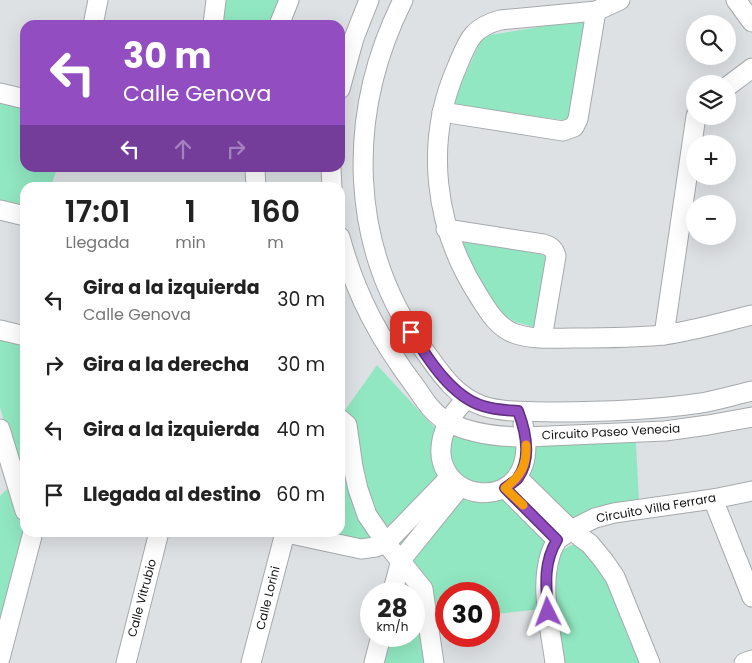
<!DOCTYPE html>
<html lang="es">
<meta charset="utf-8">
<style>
:root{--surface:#fff;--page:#f2f2f2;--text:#222;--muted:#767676}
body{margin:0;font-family:Poppins,sans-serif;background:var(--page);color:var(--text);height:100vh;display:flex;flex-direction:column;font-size:19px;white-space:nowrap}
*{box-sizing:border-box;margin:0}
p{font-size:16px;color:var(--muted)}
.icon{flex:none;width:28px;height:28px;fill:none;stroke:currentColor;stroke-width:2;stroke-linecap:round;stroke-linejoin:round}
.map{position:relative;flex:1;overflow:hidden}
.drawer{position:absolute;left:20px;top:182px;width:325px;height:355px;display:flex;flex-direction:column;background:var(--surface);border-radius:15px;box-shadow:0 5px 20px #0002}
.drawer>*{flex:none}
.guide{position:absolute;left:20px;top:20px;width:325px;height:152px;border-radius:15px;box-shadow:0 5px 20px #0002;background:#924dc0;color:#fff;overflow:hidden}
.buttons{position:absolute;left:686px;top:15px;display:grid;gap:10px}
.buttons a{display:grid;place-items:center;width:50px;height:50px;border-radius:50%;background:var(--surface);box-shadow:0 5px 20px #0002;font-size:25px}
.speed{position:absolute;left:360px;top:582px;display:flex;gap:10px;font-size:25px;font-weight:700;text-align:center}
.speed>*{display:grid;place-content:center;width:65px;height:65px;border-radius:50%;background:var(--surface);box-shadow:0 5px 20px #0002;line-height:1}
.speed small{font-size:12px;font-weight:400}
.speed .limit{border:8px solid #d22;background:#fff;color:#111}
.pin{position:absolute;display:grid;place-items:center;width:42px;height:42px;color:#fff;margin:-21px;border-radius:10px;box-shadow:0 2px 8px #0006}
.me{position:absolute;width:55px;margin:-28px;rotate:357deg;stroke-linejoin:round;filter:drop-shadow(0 0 4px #0008)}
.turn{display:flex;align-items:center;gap:18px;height:105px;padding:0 20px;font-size:22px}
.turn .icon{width:65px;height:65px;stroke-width:2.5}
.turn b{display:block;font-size:35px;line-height:42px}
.lanes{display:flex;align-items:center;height:48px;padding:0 20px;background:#0003;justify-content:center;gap:25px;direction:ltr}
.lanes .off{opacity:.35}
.eta{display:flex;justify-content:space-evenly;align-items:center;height:85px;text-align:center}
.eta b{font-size:30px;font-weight:600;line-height:35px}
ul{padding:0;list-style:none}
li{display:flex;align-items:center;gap:15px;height:65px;padding:0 20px}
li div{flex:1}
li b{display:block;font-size:19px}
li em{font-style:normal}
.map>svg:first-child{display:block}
</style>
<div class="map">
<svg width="752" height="663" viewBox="0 0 752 663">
<rect width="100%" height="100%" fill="#dee1e4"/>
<!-- green -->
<g fill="#91e7c1">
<polygon points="222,0 284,0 275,25 219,25"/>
<polygon points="588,19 569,121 451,105 483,36"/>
<polygon points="0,100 25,107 25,168 57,168 51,187 25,188 25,210 0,204"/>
<polygon points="457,238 548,256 538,328 515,322 495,309"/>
<polygon points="0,336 25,343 25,493 0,407"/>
<polygon points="377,365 433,426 453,431 534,443 636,443 639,502 573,519 540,553 541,609 489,615 489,594 446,594 446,621 437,622 366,494 343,413"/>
<polygon points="340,430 343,431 346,481 371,539 357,541 325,533 340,532"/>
<polygon points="10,486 25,533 0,627 0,496"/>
<polygon points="572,545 582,545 606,579 641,663 562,663 550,587 557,553"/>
<polygon points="414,594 416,598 427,663 382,663 389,636 414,636"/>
</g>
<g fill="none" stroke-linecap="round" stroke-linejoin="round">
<!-- minor casing -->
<g stroke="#a6a9ac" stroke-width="21">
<g id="minor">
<path d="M403,0C346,114 347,249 426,353C441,374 456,397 483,406C505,413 530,411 554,412C603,412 652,410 701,403C718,400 735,395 752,391"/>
<path d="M620,0L596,11L500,20C471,28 468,41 457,67C424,142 434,226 478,295C487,309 496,326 513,333C532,340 553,338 573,338C602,338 634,338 663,335C693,331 723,322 752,315"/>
<polyline points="736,0 752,22"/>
<polyline points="93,25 98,0"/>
<polyline points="213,25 216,0"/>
<polyline points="279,25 289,0"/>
<polyline points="728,86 752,68"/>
<polyline points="340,89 354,38 369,0"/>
<polyline points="0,93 25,99"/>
<polyline points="442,112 563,131 574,127 578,119 596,11"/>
<polyline points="255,168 256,188"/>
<polyline points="331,168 332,188"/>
<polyline points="0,210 25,216"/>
<path d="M446,229L543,244C550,246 554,248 556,256L542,338"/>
<path d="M340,237C356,296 380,340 417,389C425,401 434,415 448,422C471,434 500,437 526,437L665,431L708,425L752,417"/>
<polyline points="0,330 25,336"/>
<polyline points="664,335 696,116"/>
<path d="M466,399C460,406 452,414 448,423C409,505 547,526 523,424"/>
<polyline points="340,419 347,425 353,467 358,489 367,515 386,543 423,589 434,663"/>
<polyline points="0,429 25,511"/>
<polyline points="518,478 571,530 590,544 604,561 615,577 650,663"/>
<path d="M505,488L557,540C536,574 550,625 555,663"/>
<polyline points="713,499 752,597"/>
<polyline points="282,532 361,549 376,547 386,543 449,478"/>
<polyline points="557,540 571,530 595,518 614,513 713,499 752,491"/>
<polyline points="392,594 401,560 460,487"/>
<polyline points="0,658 33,532"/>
<polyline points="126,663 159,532"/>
<polyline points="251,663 285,533"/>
<polyline points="374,663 381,636"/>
<polyline points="744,663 752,660"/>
</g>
</g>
<!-- minor -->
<use href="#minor" stroke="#fff" stroke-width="19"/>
</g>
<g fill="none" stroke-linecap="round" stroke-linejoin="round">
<!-- route casing -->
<g stroke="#5f327d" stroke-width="12">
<path id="route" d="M411,332C428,359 452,397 483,406C495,410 506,410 518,411C526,432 532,458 518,478C515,482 509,485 505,488L557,540C543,563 546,586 548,612"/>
</g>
<!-- route -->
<use href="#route" stroke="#924dc0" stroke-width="9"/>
<!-- slow -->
<path stroke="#f59e0b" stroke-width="9" d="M523,505L505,488C521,476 527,465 526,445"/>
</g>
<g text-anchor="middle" stroke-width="4" stroke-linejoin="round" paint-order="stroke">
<!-- street labels -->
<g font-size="12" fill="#131415" stroke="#fff">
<text transform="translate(611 432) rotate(-3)" y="4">Circuito Paseo Venecia</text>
<text transform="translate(656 508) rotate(-10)" y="4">Circuito Villa Ferrara</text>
<text transform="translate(142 598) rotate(-75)" y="4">Calle Vitrubio</text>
<text transform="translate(268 598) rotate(-76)" y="4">Calle Lorini</text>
</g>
</g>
</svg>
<div class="buttons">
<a><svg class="icon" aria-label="search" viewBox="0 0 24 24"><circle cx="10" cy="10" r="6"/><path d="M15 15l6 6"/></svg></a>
<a><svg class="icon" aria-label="layers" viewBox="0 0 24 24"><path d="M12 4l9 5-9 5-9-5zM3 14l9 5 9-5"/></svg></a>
<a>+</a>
<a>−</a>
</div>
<div class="speed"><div>28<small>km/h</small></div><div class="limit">30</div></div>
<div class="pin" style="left:411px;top:332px;background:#d93025"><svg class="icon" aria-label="arrive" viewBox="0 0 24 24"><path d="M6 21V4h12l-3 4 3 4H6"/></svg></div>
<svg class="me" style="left:548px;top:612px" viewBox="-20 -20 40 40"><path d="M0-17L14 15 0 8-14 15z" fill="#924dc0" stroke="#fff" stroke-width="4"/></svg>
<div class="guide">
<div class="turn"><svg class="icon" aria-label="left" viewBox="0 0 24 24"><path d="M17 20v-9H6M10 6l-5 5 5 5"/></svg><div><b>30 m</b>Calle Genova</div></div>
<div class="lanes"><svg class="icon" aria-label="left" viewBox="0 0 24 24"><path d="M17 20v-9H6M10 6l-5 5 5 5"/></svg><svg class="icon off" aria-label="ahead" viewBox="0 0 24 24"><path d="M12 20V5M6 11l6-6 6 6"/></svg><svg class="icon off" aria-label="right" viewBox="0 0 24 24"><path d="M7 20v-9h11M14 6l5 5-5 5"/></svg></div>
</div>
<section class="drawer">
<div class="eta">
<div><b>17:01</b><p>Llegada</p></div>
<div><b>1</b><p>min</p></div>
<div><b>160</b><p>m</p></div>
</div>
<ul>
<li><svg class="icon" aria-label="left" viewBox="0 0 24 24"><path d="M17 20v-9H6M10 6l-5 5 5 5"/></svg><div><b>Gira a la izquierda</b><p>Calle Genova</p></div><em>30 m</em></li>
<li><svg class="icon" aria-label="right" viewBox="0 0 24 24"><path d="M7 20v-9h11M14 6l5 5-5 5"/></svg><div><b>Gira a la derecha</b></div><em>30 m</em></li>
<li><svg class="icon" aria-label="left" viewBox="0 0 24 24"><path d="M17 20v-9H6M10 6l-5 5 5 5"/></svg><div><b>Gira a la izquierda</b></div><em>40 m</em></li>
<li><svg class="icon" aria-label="arrive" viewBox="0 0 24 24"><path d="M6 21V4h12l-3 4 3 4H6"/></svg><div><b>Llegada al destino</b></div><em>60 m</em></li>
</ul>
</section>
</div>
